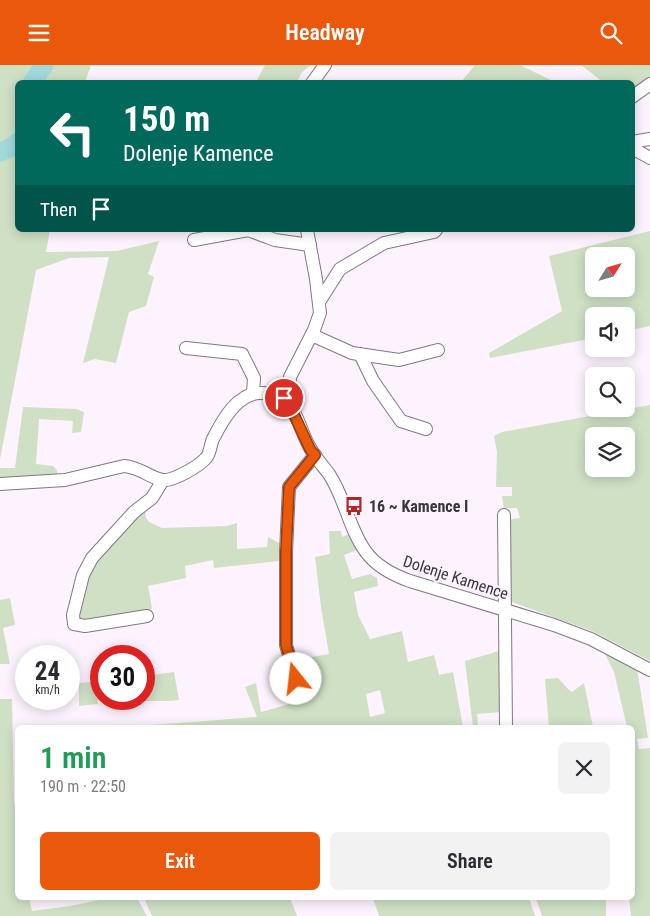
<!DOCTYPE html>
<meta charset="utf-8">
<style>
:root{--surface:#fff;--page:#f2f2f3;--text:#2b2b33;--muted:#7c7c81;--accent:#ea580c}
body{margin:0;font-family:"Roboto Condensed",sans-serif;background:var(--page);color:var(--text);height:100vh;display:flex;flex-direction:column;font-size:19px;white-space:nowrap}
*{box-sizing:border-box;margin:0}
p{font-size:16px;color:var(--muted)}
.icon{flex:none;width:28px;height:28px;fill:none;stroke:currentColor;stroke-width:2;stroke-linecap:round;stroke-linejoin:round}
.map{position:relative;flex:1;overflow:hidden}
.side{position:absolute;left:15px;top:660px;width:620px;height:175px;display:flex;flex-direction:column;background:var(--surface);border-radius:8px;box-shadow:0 2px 12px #0003}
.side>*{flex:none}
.hud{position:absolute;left:15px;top:15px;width:620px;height:152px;border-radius:8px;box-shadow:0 2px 12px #0003;background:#00695c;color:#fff;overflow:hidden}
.needle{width:32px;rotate:53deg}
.controls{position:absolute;left:585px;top:182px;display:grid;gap:10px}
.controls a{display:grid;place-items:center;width:50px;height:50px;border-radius:8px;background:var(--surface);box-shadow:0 2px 12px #0003;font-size:25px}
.speed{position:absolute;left:15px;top:580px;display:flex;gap:10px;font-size:25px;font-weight:700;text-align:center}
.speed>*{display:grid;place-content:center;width:65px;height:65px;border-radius:50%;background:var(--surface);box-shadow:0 2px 12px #0003;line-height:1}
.speed small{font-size:12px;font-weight:400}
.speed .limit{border:8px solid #d22;background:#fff;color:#111}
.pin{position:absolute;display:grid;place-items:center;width:42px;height:42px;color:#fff;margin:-21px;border:2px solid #fff;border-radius:50%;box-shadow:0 1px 5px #0007}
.me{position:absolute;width:55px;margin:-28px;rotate:344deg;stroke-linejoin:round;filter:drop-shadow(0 0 4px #0008)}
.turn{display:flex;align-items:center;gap:18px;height:105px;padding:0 25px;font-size:22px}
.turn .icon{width:65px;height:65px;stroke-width:2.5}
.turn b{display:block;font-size:35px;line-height:42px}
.then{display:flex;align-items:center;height:48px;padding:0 25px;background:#0003;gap:10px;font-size:19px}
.round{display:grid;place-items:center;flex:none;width:52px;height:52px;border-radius:8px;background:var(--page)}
.headline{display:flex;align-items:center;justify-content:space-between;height:85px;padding:0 25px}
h1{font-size:30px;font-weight:600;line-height:38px;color:#1e9e55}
.cta{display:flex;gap:10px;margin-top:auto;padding:10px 25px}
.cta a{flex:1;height:58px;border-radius:8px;background:var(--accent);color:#fff;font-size:20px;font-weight:600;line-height:58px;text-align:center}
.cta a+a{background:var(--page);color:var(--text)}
header{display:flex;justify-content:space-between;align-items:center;height:65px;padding:0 25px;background:var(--accent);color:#fff;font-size:22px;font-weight:600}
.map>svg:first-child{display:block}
</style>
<header><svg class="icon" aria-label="menu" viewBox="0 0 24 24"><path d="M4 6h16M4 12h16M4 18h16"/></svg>Headway<svg class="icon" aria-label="search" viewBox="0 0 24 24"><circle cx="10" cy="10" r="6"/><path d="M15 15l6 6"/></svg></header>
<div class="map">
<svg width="650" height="851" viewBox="0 0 650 851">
<rect width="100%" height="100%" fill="#fdf3fe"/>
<!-- green -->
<g fill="#cfe0c5" fill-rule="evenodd">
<path d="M0,0H37L26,17L18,18C18,27 16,37 16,46C16,65 21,75 0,83Z"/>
<polygon points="48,0 91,0 85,17 37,17"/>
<polygon points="265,0 311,0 302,7 297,17 256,17"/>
<polygon points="475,0 520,0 555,17 461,17"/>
<polygon points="581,0 650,0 650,14 633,27 632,18 603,17"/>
<polygon points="17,82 18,165 50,165 46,187 117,186 159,176 148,209 154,212 146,241 129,247 116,298 95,294 83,298 109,192 69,193 36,205 0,394 0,92 12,86"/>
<path d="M650,166V261L626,266V251H594V273L490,293L489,288L562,246L549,191ZM594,191H626V224H594Z"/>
<path d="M650,340V596L592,566L509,536L506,455L520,453L517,443H504L502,431H512V422H496L497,387L494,371L502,367ZM594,371H626V404H594Z"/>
<polygon points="23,342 76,344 84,347 81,367 72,368 73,356 39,354 36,399 53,401 57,405 57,410 0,415 0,403 15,403"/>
<polygon points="145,444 146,453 149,457 162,463 227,461 237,458 237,484 267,482 268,472 281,479 279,496 214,503 213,495 185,501 186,513 148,521 152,543 147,547 83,557 76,552 95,493"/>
<path d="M329,466H341L342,472L351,468L357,485L344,490L352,514L370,509L377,513L378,521L354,527L358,550L370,574L402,566L408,597L434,590L439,610L453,607L463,662H127L257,652L245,622L256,618L261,647L304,635L295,595L329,589L321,542L315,492L330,489ZM380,625L385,648L370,652L366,629Z"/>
<polygon points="10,533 15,560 3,563 10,599 0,599 0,535"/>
<polygon points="602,583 637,603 648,673 637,674 639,684 650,683 650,851 631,851 629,833 632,832 632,662 627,662 614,607"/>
<polygon points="499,586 501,647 477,649 478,661 473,662 465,596"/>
<polygon points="174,607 179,635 169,636 139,636 139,634 144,634 144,611"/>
<polygon points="558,613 568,624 572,627 584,618 593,662 549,662 545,614"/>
<polygon points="101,616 101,624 97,625 98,639 79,641 79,618"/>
<polygon points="0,634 12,634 14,736 18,759 18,832 29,833 32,846 70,841 109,833 137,833 147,851 0,851"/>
<polygon points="144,833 290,833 297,851 152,851"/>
<polygon points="373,833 529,833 535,851 379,851"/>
<polygon points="536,833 606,833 606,851 542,851"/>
</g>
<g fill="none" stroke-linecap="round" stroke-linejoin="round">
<!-- river -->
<g stroke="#a2d9db" stroke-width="19">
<polyline points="32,18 44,0"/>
<polyline points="0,87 10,83 18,77"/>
</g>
<!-- minor casing -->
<g stroke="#827783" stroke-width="14">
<g id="minor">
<polyline points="312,18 325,0"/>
<polyline points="632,32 650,19"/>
<polyline points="632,77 650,74"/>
<polyline points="632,83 650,93"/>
<polyline points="194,175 248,165 275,175 310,180"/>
<polyline points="319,237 340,204 384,178 434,167 436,165"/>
<polyline points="312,270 352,288 399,295 438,285"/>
<polyline points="186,283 242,289 254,313 253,328"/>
<polyline points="360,289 373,316 401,356 426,364"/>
<polyline points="291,341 289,327 290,312 314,265 320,248 316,214 307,165"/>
<path d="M0,419L65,415L124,401C140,402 152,414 163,415C174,416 199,401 206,393C211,388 210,378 214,372C223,354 238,328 260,328C269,328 278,328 285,334C297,346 301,367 309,381C314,391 322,400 329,409C345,433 349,464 366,487C377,502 393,510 410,516L554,560L591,574L650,605"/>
<polyline points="504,450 506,662"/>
<polyline points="147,551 85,561 74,559 73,550 83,510 92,493 134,447 152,433 163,415"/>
<polyline points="301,631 286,580 286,487 289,422 315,390"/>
</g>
</g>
<!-- minor -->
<use href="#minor" stroke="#fff" stroke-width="12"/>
</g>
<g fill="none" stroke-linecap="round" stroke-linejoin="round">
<!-- route casing -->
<g stroke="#983908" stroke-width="12">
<polyline id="route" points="284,333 290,341 310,384 315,390 289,422 286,487 286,580 296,614"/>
</g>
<!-- route -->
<use href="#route" stroke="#ea580c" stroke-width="9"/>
</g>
<!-- icons -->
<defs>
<g id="bus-bare" transform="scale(1.5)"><path d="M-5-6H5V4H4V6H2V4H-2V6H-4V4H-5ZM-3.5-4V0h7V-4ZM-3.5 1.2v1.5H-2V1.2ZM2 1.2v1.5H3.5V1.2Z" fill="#b52622" stroke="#fdf3fe" stroke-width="2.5" paint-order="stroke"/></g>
</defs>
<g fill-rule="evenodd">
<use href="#bus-bare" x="354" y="441"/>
</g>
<g text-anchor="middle" stroke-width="4.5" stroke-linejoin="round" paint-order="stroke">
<!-- poi labels -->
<g font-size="16" font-weight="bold" fill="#3b353b" stroke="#fdf3fe" text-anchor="start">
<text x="369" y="447">16 ~ Kamence I</text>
</g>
<!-- street labels -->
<g font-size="16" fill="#3b353b" stroke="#fdf3fe">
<text transform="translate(456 512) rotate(18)" y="6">Dolenje Kamence</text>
</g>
</g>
</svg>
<div class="controls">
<a><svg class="needle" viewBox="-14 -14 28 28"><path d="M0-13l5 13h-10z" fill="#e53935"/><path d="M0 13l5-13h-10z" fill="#7c7c81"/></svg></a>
<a><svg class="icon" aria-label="sound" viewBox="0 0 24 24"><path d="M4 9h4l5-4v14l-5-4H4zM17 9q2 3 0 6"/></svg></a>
<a><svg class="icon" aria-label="search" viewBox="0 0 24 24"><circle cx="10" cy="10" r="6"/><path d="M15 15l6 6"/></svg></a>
<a><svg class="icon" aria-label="layers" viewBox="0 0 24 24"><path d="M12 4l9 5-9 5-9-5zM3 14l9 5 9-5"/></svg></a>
</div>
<div class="speed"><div>24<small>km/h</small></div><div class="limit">30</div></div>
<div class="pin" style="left:284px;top:333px;background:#d93025"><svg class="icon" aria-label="arrive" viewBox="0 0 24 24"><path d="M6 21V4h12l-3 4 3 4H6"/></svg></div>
<svg class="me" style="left:296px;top:614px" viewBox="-20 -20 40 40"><circle r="19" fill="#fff"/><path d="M0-13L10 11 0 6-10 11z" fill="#ea580c"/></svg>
<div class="hud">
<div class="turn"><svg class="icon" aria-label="left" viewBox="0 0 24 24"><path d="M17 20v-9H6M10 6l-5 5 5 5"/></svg><div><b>150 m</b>Dolenje Kamence</div></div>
<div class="then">Then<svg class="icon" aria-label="arrive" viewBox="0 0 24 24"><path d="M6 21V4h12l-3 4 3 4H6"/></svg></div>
</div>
<section class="side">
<div class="headline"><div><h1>1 min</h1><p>190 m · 22:50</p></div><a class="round"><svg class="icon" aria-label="close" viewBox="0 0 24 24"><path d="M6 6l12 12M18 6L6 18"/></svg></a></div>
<div class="cta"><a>Exit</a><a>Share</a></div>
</section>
</div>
